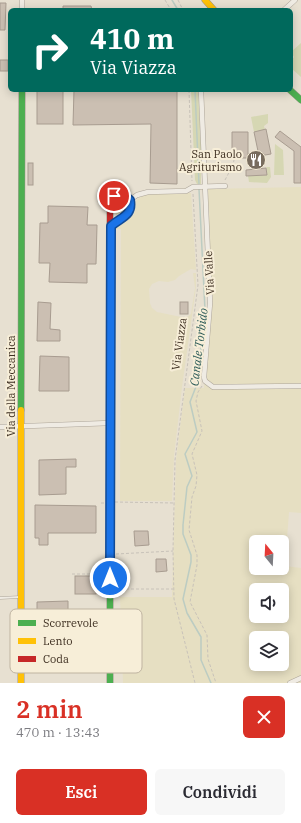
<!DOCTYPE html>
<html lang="it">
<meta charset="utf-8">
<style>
:root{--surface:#fff;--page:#f7f7f7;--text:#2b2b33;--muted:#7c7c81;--accent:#d93025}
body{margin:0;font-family:"IBM Plex Serif",serif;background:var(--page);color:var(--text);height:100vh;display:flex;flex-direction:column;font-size:15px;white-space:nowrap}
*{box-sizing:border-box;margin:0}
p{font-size:13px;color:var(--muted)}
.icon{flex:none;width:22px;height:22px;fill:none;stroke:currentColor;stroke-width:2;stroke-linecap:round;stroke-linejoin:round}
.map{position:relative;height:683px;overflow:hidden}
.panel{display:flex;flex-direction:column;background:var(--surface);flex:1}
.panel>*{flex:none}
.banner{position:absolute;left:8px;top:8px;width:285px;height:84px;border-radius:6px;box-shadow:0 2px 10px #0003;background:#00695c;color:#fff;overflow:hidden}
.needle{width:26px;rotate:342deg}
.tools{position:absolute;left:249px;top:535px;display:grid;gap:8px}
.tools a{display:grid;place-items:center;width:40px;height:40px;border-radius:6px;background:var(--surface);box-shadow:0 2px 10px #0003;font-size:20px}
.pin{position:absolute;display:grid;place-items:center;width:34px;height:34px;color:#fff;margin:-17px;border:2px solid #fff;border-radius:50%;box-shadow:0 1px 4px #0007}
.me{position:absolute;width:44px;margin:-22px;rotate:0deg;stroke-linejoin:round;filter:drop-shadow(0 0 3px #0008)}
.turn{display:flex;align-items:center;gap:14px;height:84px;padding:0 16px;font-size:18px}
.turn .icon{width:52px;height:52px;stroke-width:2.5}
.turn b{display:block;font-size:28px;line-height:34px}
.round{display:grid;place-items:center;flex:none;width:42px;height:42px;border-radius:6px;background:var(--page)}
.headline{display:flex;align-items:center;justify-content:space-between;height:68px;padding:0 16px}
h1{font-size:24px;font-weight:600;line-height:30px;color:var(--accent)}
.primary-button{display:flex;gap:8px;margin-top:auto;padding:8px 16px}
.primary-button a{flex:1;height:46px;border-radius:6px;background:var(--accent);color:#fff;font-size:16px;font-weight:600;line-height:46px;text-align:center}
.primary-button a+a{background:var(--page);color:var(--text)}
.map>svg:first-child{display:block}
</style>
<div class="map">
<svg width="301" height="683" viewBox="0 0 301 683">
<rect width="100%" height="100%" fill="#e7e0d1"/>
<!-- farmland -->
<g fill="#e6dfc2" fill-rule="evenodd">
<path d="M301,187V513L289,512L285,566L301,568V683H123L120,597H172L176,460L185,388H204L209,340L213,297L209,262L208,189ZM256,542H282V568H256ZM256,590H282V616H256ZM256,638H282V664H256Z"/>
<polygon points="148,193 191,193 196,270 191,269 179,276 175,280 168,282 159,281 152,284 149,289 150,303 152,308 157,312 186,318 191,314 195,288 193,273 196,273 196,287 182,387 174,456 172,501 120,501 121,229 116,229 120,222 134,214 135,202 140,197"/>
</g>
<!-- green -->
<g fill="#d6d7b3">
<polygon points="301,43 301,77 291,68 291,61 294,57 291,52"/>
<polygon points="191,90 198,90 201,144 201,184 197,184 195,180"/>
<polygon points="268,114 268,123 264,126 265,130 254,132 251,117"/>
<polygon points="275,144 283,150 284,175 274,175"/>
<polygon points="266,167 270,167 271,177 267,183 249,182 248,176 267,175"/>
<polygon points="121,199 126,202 126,209 116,215 118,200"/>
</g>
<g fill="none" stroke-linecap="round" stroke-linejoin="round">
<!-- stream -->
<g stroke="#bcccc2" stroke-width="1.5">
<polyline points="172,0 178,10"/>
<polyline points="195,90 199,184"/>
<polyline points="199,189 205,310 197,384 190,402 197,432 185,454 192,476 187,487 183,525 183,534 191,555 191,562 183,599 187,613 201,637 201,660 211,683"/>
</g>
</g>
<!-- building -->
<g fill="#cbbfb2" stroke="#a89c90">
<polygon points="0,3 6,3 5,30 0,30"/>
<polygon points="63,6 91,6 92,10 63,10"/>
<rect x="0" y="60" width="8" height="11"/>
<rect x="37" y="90" width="26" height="34"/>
<polygon points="74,90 177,91 177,184 150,183 151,124 73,125"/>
<polygon points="266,129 271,154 259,156 254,132"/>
<polygon points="280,131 301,147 301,183 294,183 294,151 275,137"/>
<polygon points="232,132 248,132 248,158 236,158 236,155 232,155"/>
<rect x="28" y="163" width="5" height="22"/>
<polygon points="266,168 267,175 246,176 246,170"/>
<polygon points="48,206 88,207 87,225 97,225 96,264 87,264 87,283 49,282 50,263 39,263 40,223 48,223"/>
<polygon points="38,302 51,303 50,329 60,330 60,341 37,341"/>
<rect x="180" y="302" width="8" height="12"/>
<polygon points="40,356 69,357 69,391 39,391"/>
<polygon points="76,459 76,467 66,467 66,494 39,495 39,460"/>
<polygon points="35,505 96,506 96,533 48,533 48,545 39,545 39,538 35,538"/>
<polygon points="134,531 148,531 149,545 135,546"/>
<polygon points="156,559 166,559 167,571 156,572"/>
<rect x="75" y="576" width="21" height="18"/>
<polygon points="68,601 68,632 37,632 37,602"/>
</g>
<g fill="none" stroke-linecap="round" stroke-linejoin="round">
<!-- lane casing -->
<g stroke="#ada599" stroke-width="3">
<polyline id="lane" points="0,598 20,597"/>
</g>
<!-- street casing -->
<g stroke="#ada599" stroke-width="5.5">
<g id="street">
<polyline points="22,10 22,0"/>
<polyline points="284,10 295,0"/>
<polyline points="201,90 210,303 204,377 205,381 213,387 301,386"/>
<polyline points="130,200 137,195 148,192 186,191 193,187 225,186"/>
<polyline points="0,427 110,423"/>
<polyline points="290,683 301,678"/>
</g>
</g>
<!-- fast casing -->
<g stroke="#9c958a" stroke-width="7">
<g id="fast">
<polyline points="290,90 301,100"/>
<polyline points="21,410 22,90"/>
<polyline points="110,448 110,683"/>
</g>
</g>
<!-- slow casing -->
<g stroke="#9c958a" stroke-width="7">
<g id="slow">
<polyline points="205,0 214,10"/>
<polyline points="21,683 21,410"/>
</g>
</g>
<!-- jam casing -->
<g stroke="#9c958a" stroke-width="7">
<path id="jam" d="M110,448V206L114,196L123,195L130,200C130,214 121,218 111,225"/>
</g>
<!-- path -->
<g stroke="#c8c2b9" stroke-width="1" stroke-dasharray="3 2" stroke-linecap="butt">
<polyline points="165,0 171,10"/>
<polyline points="178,0 183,10"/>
<polyline points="189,90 192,181"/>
<polyline points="225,180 233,165 235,155"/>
<polyline points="193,194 198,285 175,460 173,551 174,599 195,683"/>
<polyline points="202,386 198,392 196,401 202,431 192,454 197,475 196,486 192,497 189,530 197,555 197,565 190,602 207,635 208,659 216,683"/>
<polyline points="115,502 174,503"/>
<polyline points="101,503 104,503"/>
<polyline points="116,554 173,551"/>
<polyline points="72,574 96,574 97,595"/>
<polyline points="97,583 101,583"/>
<polyline points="116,589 173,589"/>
</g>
<!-- lane -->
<use href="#lane" stroke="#efebe3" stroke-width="2"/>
<!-- street -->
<use href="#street" stroke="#efebe3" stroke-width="4.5"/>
<!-- fast -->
<use href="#fast" stroke="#4caf50" stroke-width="6"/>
<!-- slow -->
<use href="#slow" stroke="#ffc107" stroke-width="6"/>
<!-- jam -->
<use href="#jam" stroke="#c62828" stroke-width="6"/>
</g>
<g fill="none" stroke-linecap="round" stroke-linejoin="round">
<!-- route casing -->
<g stroke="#114b97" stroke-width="10">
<path id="route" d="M110,578L111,226C121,217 133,216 130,200L123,194L114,196"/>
</g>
<!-- route -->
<use href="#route" stroke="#1a73e8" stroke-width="7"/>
</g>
<!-- icons -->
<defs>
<g id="restaurant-disc" transform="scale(1)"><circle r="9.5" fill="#786c5e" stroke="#f7eed8"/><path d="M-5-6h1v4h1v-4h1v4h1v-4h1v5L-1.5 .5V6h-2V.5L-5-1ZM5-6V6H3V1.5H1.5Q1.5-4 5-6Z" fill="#fff"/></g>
</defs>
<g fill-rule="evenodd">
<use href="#restaurant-disc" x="256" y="160"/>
</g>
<g text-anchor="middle" stroke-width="4" stroke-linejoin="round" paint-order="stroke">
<!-- poi labels -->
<g font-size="11" fill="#3d2e20" stroke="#f7eed8" text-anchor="end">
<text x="242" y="158">San Paolo<tspan x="242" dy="13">Agriturismo</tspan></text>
</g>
<!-- street labels -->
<g font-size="11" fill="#3d2e20" stroke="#f7eed8">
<text transform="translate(209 273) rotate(-93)" y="4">Via Valle</text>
<text transform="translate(179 344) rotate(-82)" y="4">Via Viazza</text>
<text transform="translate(11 386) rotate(-90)" y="4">Via della Meccanica</text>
</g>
<!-- water labels -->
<g font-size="12" font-style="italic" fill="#2f5d5a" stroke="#f7eed8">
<text transform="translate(199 347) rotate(-83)" y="4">Canale Torbido</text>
</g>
</g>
<!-- legend -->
<rect x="10" y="609" width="132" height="64" rx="6" fill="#f7eed8" stroke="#bfb4a1" stroke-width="1"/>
<rect x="18" y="620" width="18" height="6" fill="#4caf50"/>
<rect x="18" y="638" width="18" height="6" fill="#ffc107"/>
<rect x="18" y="656" width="18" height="6" fill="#c62828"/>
<g font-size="11" fill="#3d2e20">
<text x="43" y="627">Scorrevole</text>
<text x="43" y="645">Lento</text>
<text x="43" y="663">Coda</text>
</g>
</svg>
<div class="tools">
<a><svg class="needle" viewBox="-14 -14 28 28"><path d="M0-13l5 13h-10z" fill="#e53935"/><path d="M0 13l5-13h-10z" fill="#7c7c81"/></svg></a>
<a><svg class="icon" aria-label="sound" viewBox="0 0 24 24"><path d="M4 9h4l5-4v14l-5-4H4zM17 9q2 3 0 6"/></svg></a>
<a><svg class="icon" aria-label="layers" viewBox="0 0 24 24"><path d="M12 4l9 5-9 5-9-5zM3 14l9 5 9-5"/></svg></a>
</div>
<div class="pin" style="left:114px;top:196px;background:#d93025"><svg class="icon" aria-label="arrive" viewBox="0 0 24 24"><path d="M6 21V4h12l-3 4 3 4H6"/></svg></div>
<svg class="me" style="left:110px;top:578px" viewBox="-20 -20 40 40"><circle r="17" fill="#1a73e8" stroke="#fff" stroke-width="3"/><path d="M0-11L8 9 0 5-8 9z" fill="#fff"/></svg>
<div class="banner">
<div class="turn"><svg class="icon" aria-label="right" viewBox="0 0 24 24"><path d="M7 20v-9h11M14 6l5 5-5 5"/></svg><div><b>410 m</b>Via Viazza</div></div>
</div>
</div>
<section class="panel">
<div class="headline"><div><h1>2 min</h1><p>470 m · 13:43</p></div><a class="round" style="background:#d93025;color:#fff"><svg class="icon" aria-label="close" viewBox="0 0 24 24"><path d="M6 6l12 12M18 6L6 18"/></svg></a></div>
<div class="primary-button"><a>Esci</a><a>Condividi</a></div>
</section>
